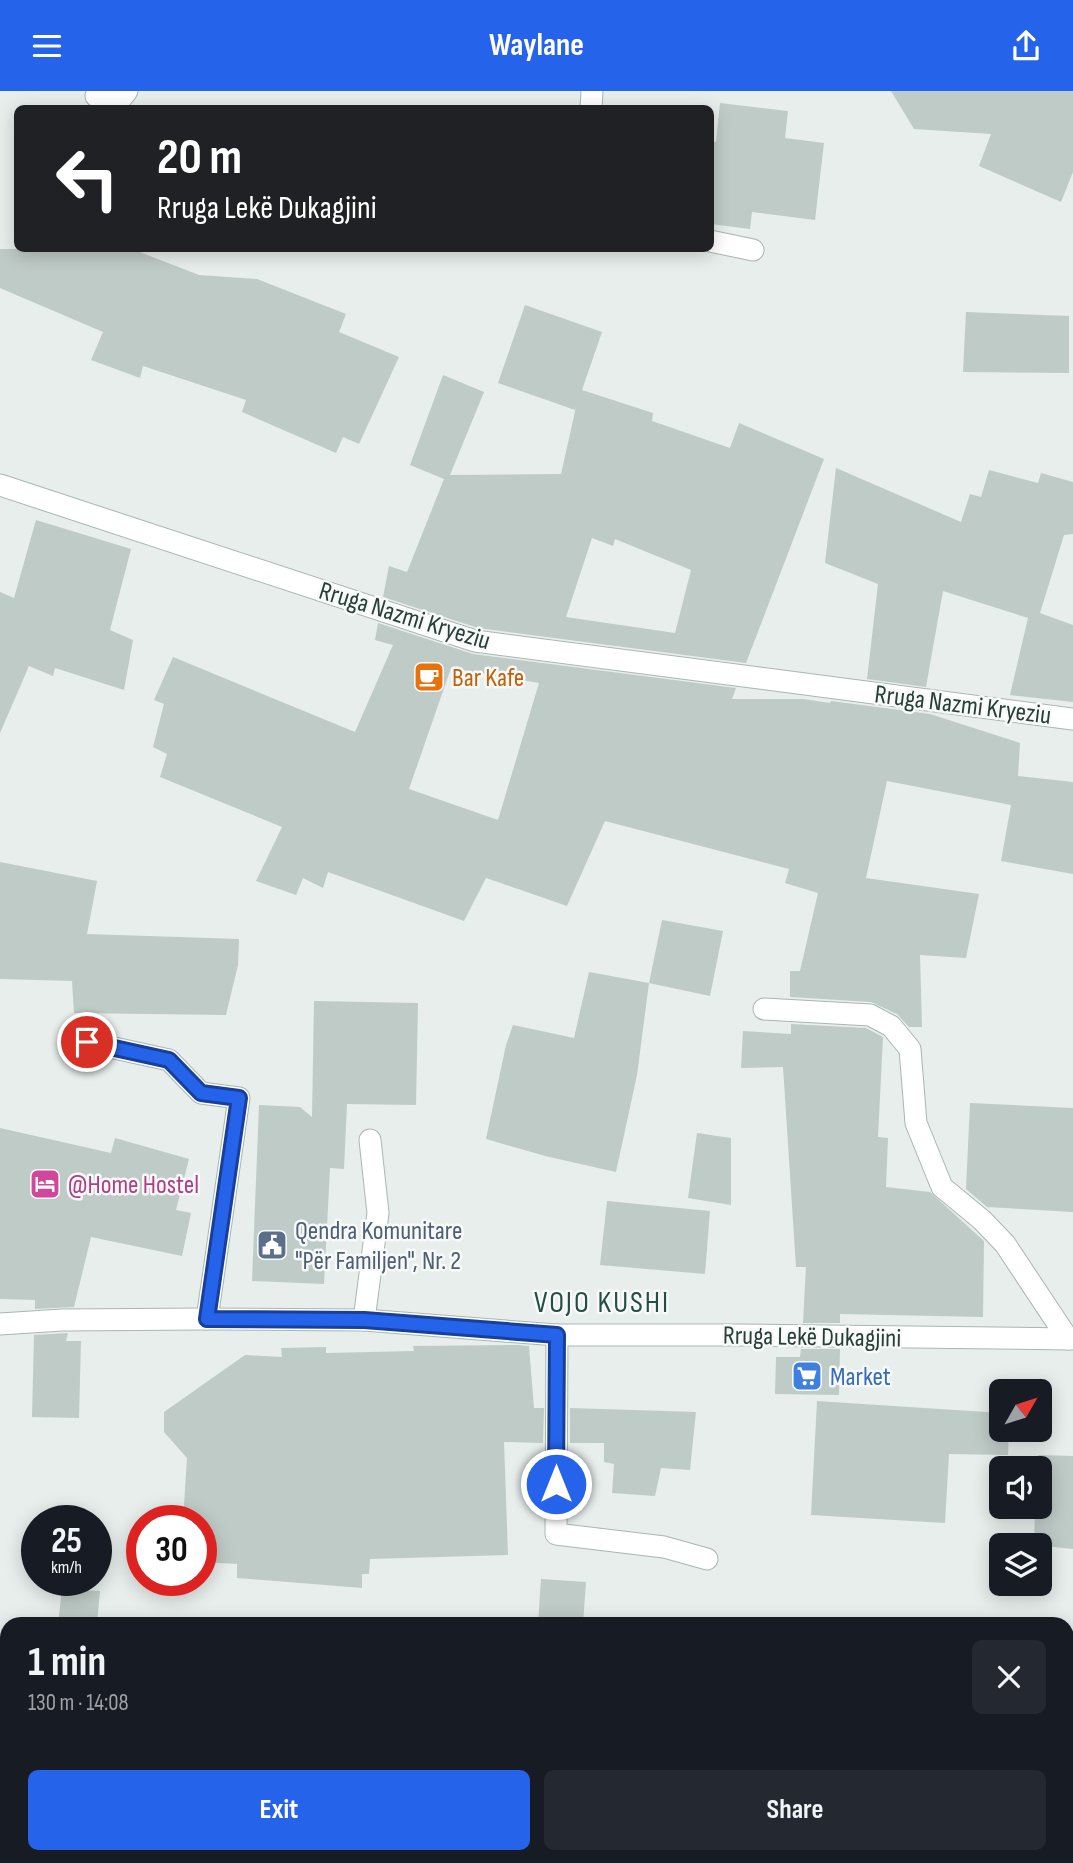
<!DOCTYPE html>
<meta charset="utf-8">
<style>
:root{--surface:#171b24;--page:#242831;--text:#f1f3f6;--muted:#9ea1a6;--accent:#2563eb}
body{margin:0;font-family:"Sofia Sans Condensed",sans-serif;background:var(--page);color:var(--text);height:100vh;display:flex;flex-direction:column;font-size:26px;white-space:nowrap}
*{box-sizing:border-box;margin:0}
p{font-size:23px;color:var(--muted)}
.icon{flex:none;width:38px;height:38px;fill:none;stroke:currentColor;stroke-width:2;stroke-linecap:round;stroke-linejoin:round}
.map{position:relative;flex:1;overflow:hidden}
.side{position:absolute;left:0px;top:1526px;width:1074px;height:247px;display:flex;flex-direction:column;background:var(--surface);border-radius:21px 21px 0 0;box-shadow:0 4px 18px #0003}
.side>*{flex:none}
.hud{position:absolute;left:14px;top:14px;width:700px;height:147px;border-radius:10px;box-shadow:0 4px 18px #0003;background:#202124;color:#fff;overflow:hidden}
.needle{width:46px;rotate:51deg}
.buttons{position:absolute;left:989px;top:1288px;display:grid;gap:14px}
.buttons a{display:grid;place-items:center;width:63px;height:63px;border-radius:10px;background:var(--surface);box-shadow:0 4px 18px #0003;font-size:35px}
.speed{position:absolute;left:21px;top:1414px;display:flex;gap:14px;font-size:35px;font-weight:700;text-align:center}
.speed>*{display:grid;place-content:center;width:91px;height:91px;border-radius:50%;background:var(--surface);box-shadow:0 4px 18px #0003;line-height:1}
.speed small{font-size:18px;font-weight:400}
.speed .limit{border:10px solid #d22;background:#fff;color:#111}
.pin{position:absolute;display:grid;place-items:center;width:60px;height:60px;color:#fff;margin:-30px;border:4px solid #fff;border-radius:50%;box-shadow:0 2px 7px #0007}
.me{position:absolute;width:77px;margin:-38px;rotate:0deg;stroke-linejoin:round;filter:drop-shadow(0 0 5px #0008)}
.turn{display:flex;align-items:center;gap:24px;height:147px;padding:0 28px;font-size:32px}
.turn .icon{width:91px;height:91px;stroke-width:2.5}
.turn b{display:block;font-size:49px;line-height:60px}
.round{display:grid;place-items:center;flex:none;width:74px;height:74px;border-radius:10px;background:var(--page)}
.summary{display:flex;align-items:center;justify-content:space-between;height:119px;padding:0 28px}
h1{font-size:42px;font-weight:700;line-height:52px}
.button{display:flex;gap:14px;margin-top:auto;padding:14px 28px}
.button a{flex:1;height:80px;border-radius:10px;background:var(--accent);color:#fff;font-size:28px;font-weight:700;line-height:80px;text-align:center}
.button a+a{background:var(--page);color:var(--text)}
header{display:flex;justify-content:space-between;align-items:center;height:91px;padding:0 28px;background:var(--accent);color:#fff;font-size:32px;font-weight:700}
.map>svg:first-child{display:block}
</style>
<header><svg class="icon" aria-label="menu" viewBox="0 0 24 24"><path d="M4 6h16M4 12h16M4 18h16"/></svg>Waylane<svg class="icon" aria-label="share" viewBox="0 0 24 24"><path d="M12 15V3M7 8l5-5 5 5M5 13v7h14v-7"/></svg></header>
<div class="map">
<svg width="1073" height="1772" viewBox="0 0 1073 1772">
<rect width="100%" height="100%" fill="#e7eeeb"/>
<!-- building -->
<g fill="#bfcbc7" fill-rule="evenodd">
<polygon points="891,0 1073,0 1073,81 1061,111 979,75 991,43 914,38"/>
<polygon points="720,12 788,20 785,47 824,52 815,129 752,121 750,138 710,133 710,50 716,51"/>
<polygon points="0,158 132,158 199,184 257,188 346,223 339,241 399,266 359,353 343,346 336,362 242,321 246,309 143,275 140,287 91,269 103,241 0,197"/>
<path d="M525,214L602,241L582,299L653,322L652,330L730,357L739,332L824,368L746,572L478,537L383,506L389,475L407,481L444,388L410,374L443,284L484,301L450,384L561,383L576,316L575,319L498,292ZM592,447L613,455L615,448L691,479L675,542L566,526Z"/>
<polygon points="966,221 1069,225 1069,282 963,281"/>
<polygon points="836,377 961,431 970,403 981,406 989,379 1038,392 1041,382 1073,391 1073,443 1064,444 1040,522 1073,534 1073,611 1010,604 1028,527 943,500 926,596 867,588 878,493 825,472"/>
<polygon points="36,429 131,458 110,539 133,549 124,599 55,577 53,585 29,575 0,642 0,501 14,507"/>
<path d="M378,532L473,563L736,597L732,608H803L830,612L831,610L930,623L1020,652L1018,685L1073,691V783L1001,770L1011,714L887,690L866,787L979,803L966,867L920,864L922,936H909L897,923L871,911L790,906V880H800L818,802L785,792L789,778L605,730L567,815L486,787L464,830L328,781L323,797L303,787L296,804L256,790L282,736L160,686L167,663L153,656L164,613L154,609L173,566L355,641L393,554L375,549ZM451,577L539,592L498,729L409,698Z"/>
<polygon points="0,771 97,790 87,843 239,848 238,874 226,924 74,922 72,890 0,888"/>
<polygon points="662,829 723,840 710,905 649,892"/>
<polygon points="589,881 649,892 637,984 616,1081 545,1065 486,1048 506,954 513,934 574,947"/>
<polygon points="314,910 418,912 416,1014 347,1013 344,1078 330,1077 324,1193 252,1190 259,1014 300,1016 312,1026"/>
<polygon points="791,933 866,937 883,946 878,1046 888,1047 886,1096 930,1101 984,1150 983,1226 840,1223 840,1232 803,1232 806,1176 796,1176 783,976 741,977 743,940 791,943"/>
<polygon points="970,1012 1073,1017 1073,1121 987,1116 966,1098"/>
<polygon points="0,1037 111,1062 115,1047 189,1068 176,1119 191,1122 182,1165 91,1146 74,1216 35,1218 35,1209 0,1208"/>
<polygon points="697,1042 731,1047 731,1114 688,1107"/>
<polygon points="607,1110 710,1120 705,1183 600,1174"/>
<polygon points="68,1242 66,1250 81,1250 79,1327 32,1326 34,1244"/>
<polygon points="518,1254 529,1255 534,1317 544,1317 543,1352 504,1351 508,1464 370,1468 369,1483 362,1483 362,1497 237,1487 237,1473 201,1471 201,1430 183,1430 187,1367 164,1341 164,1321 245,1264 282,1266 281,1257 326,1256 326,1262 414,1260 413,1255"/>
<polygon points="801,1258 840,1258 839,1304 775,1303 776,1266 800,1266"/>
<polygon points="817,1310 1001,1322 1001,1339 1009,1339 1008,1364 949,1363 945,1432 811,1424"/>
<polygon points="570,1317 696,1321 690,1379 661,1377 655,1405 612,1402 614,1373 604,1371 604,1352 570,1352"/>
<polygon points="1038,1364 1073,1365 1073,1458 1034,1454 1035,1416 1040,1416"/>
<polygon points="541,1488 586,1491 583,1533 538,1533"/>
<polygon points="62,1498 100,1500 97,1533 58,1533"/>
</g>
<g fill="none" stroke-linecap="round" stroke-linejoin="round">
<!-- minor casing -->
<g stroke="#aab6b2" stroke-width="23">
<g id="minor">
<polyline points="96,5 118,11 127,0"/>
<polyline points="591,18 592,0"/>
<polyline points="710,150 753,159"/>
<polyline points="0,394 475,550 1073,628"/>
<polyline points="764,918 870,924 891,935 910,958 916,1032 942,1096 982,1129 1005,1153 1068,1248"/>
<polyline points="87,951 169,969 201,1002 239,1007 207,1228"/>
<polyline points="364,1229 378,1122 370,1049"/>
<polyline points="0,1233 62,1229 207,1228 364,1229 557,1244 738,1244 1073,1248"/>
<polyline points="557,1244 556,1443 664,1456 707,1468"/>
</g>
</g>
<!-- minor -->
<use href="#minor" stroke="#fff" stroke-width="21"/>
</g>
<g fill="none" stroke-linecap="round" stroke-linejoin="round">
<!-- route casing -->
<g stroke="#184099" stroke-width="18">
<polyline id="route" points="87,951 169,969 201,1002 239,1007 207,1228 364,1229 557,1244 556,1393"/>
</g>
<!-- route -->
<use href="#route" stroke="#2563eb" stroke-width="12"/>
</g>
<!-- icons -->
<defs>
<g id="cafe-square" transform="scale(1.575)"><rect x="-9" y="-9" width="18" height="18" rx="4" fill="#e8710a" stroke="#f7faf9"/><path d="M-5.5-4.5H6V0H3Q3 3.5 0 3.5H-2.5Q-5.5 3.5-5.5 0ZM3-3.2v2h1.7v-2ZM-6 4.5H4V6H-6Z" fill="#fff"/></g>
<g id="hotel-square" transform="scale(1.575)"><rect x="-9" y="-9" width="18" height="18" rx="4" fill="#d1479c" stroke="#f7faf9"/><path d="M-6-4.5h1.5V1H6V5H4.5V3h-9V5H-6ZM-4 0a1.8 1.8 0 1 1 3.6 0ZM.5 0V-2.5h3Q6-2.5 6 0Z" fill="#fff"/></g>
<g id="civic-square" transform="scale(1.575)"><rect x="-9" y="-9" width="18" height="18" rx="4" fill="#5c6f8a" stroke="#f7faf9"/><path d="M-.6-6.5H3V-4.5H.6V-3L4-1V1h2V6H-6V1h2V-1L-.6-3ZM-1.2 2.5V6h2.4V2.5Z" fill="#fff"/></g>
<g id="supermarket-square" transform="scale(1.575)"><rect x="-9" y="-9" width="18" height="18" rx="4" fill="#3f7fe0" stroke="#f7faf9"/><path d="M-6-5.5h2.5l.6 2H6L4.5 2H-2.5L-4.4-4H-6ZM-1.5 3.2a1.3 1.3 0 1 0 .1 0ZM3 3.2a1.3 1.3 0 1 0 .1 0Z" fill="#fff"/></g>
</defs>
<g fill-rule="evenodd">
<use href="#cafe-square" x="429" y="586"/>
<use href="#hotel-square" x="45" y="1093"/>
<use href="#civic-square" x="272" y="1154"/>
<use href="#supermarket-square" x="807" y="1285"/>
</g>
<g text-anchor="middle" stroke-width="5" stroke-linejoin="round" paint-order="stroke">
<!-- street labels -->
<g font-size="26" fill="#283e38" stroke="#f7faf9">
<text transform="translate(405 524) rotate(17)" y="9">Rruga Nazmi Kryeziu</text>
<text transform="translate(963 613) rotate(7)" y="9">Rruga Nazmi Kryeziu</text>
<text transform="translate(812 1245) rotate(1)" y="9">Rruga Lekë Dukagjini</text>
</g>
<!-- food labels -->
<g font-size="26" fill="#c56008" stroke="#f7faf9" text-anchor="start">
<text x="452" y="595">Bar Kafe</text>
</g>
<!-- hotel labels -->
<g font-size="26" fill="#b23c85" stroke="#f7faf9" text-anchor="start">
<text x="68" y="1102">@Home Hostel</text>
</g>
<!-- service labels -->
<g font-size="26" fill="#4e5e75" stroke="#f7faf9" text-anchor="start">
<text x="295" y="1148">Qendra Komunitare<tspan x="295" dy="30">"Për Familjen", Nr. 2</tspan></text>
</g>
<!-- shop labels -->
<g font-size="26" fill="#366cbe" stroke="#f7faf9" text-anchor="start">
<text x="830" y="1294">Market</text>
</g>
<!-- quarter labels -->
<g font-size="30" letter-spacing="2" fill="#254e44" stroke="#f7faf9">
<text x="602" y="1221">VOJO KUSHI</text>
</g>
</g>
</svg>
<div class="buttons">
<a><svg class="needle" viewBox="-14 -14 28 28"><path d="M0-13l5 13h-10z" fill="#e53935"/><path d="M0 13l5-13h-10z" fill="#9ea1a6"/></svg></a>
<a><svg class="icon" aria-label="sound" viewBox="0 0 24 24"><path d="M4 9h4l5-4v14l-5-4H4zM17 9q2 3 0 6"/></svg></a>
<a><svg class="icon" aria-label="layers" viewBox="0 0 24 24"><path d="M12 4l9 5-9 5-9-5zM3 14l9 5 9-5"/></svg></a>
</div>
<div class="speed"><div>25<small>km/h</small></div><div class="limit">30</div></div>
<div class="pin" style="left:87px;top:951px;background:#d93025"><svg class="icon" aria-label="arrive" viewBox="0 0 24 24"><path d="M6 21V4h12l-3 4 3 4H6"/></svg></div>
<svg class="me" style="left:556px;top:1393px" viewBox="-20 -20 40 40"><circle r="17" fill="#2563eb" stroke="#fff" stroke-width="3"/><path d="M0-11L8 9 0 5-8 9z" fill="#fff"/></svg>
<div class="hud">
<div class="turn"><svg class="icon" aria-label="left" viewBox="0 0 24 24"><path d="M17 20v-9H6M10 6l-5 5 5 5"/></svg><div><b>20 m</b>Rruga Lekë Dukagjini</div></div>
</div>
<section class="side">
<div class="summary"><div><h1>1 min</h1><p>130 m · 14:08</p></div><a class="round"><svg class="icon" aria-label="close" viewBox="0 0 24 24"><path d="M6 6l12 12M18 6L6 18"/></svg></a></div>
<div class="button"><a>Exit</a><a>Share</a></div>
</section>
</div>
